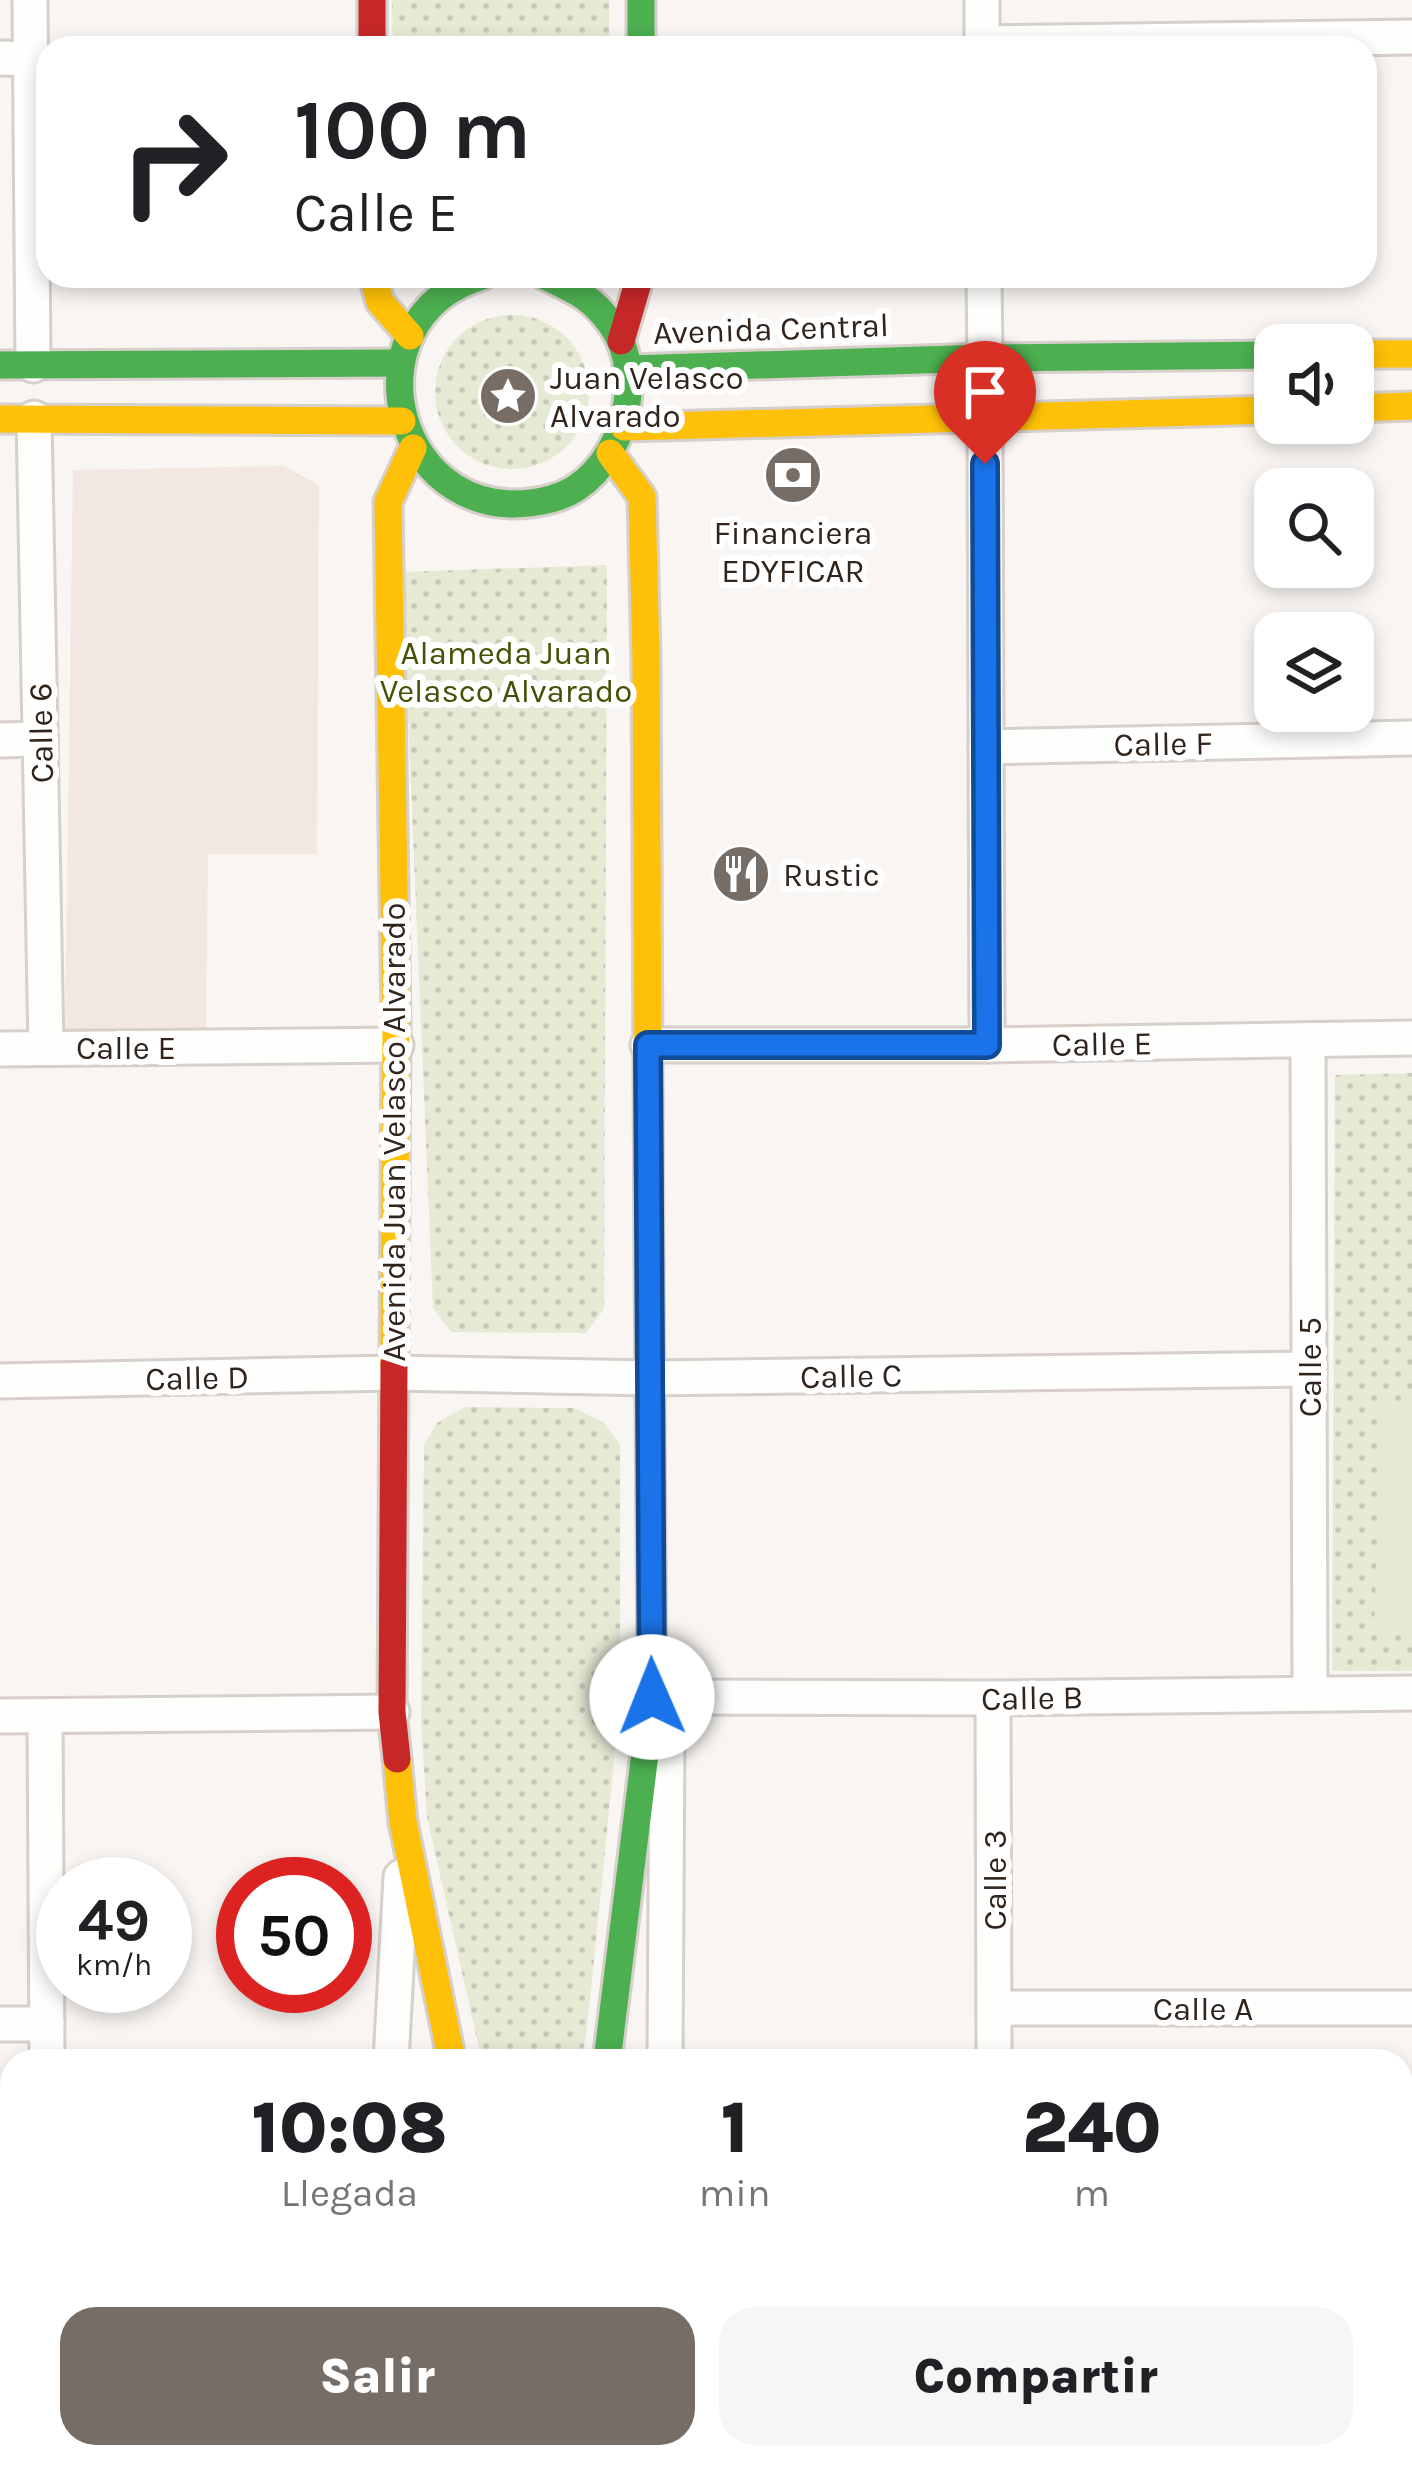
<!DOCTYPE html>
<html lang="es">
<style>
:root{--surface:#fff;--page:#f6f6f6;--text:#202124;--muted:#757577;--accent:#766d67}
body{margin:0;font-family:Karla,sans-serif;background:var(--page);color:var(--text);height:100vh;display:flex;flex-direction:column;font-size:45px;white-space:nowrap}
*{box-sizing:border-box;margin:0}
p{font-size:39px;color:var(--muted)}
.icon{flex:none;width:66px;height:66px;fill:none;stroke:currentColor;stroke-width:2;stroke-linecap:round;stroke-linejoin:round}
.map{position:relative;flex:1;overflow:hidden}
.panel{position:absolute;left:0px;top:2049px;width:1413px;height:420px;display:flex;flex-direction:column;background:var(--surface);border-radius:36px 36px 0 0;box-shadow:0 6px 18px #0003}
.panel>*{flex:none}
.guide{position:absolute;left:36px;top:36px;width:1341px;height:252px;border-radius:36px;box-shadow:0 6px 18px #0003;background:#fff;color:var(--text);overflow:hidden}
.controls{position:absolute;left:1254px;top:324px;display:grid;gap:24px}
.controls a{display:grid;place-items:center;width:120px;height:120px;border-radius:24px;background:var(--surface);box-shadow:0 6px 18px #0003;font-size:60px}
.speed{position:absolute;left:36px;top:1857px;display:flex;gap:24px;font-size:60px;font-weight:700;text-align:center}
.speed>*{display:grid;place-content:center;width:156px;height:156px;border-radius:50%;background:var(--surface);box-shadow:0 6px 18px #0003;line-height:1}
.speed small{font-size:30px;font-weight:400}
.speed .limit{border:18px solid #d22;background:#fff;color:#111}
.pin{position:absolute;display:grid;place-items:center;width:102px;height:102px;color:#fff;margin:-123px -51px;border-radius:50% 50% 50% 0;rotate:-45deg;box-shadow:0 0 12px #0007}
.pin .icon{rotate:45deg}
.me{position:absolute;width:132px;margin:-66px;rotate:359deg;stroke-linejoin:round;filter:drop-shadow(0 0 9px #0008)}
.turn{display:flex;align-items:center;gap:42px;height:252px;padding:0 60px;font-size:54px}
.turn .icon{width:156px;height:156px;stroke-width:2.5}
.turn b{display:block;font-size:84px;line-height:102px}
.eta{display:flex;justify-content:space-evenly;align-items:center;height:204px;text-align:center}
.eta b{font-size:72px;font-weight:800;line-height:84px}
.primary-button{display:flex;gap:24px;margin-top:auto;padding:24px 60px}
.primary-button a{flex:1;height:138px;border-radius:36px;background:var(--accent);color:#fff;font-size:48px;font-weight:800;line-height:138px;text-align:center}
.primary-button a+a{background:var(--page);color:var(--text)}
.map>svg:first-child{display:block}
</style>
<div class="map">
<svg width="1412" height="2469" viewBox="0 0 1412 2469">
<defs>
<pattern id="grass-dots" width="8" height="8" patternUnits="userSpaceOnUse" patternTransform="scale(3)"><rect width="8" height="8" fill="#e6ead5"/><path d="M2 2h.1M6 6h.1" fill="none" stroke="#c6c9b6" stroke-width="1.8" stroke-linecap="round"/></pattern>
</defs>
<rect width="100%" height="100%" fill="#f8f5f2"/>
<!-- built -->
<polygon fill="#f2e8e1" points="284,466 319,485 317,854 208,854 206,1032 65,1031 73,470"/>
<!-- grass -->
<g fill="url(#grass-dots)">
<polygon points="392,0 609,0 609,48 393,48"/>
<circle cx="512" cy="392" r="77"/>
<polygon points="607,565 604,1309 586,1333 451,1332 433,1308 402,572"/>
<polygon points="1412,1073 1412,1671 1332,1671 1335,1075"/>
<polygon points="465,1407 574,1408 603,1422 620,1444 620,1701 587,2029 581,2061 482,2061 427,1817 421,1721 424,1445 437,1423"/>
</g>
<!-- pitch -->
<polygon fill="#e6ead5" points="1382,1402 1412,1402 1412,1632 1374,1631"/>
<g fill="none" stroke-linecap="round" stroke-linejoin="round">
<!-- street casing -->
<g stroke="#d6cfca" stroke-width="39">
<g id="street">
<polyline points="30,0 33,365"/>
<polyline points="982,0 982,48"/>
<polyline points="982,43 1412,37"/>
<polyline points="0,58 31,59"/>
<polyline points="984,276 985,358"/>
<polyline points="985,417 987,1045"/>
<polyline points="34,418 46,1047"/>
<polyline points="0,740 40,739"/>
<polyline points="986,747 1412,738"/>
<polyline points="1308,1040 1310,1694"/>
<polyline points="648,1045 987,1045 1412,1038"/>
<polyline points="0,1049 396,1045"/>
<polyline points="0,1381 393,1373 650,1378 1309,1369"/>
<polyline points="652,1697 993,1698 1412,1693"/>
<polyline points="993,1698 994,2061"/>
<polyline points="0,1716 392,1712"/>
<polyline points="45,1716 47,2061"/>
<polyline points="994,2008 1412,2008"/>
<polyline points="0,2024 47,2024"/>
<polyline points="391,2061 401,1877"/>
<polyline points="665,2061 667,1733"/>
<polyline points="1401,2340 1412,2340"/>
<polyline points="0,2354 12,2354"/>
<polyline points="0,2430 12,2430"/>
</g>
</g>
<!-- fast casing -->
<g stroke="#d6cfca" stroke-width="33">
<g id="fast">
<polyline points="641,0 641,48"/>
<path d="M482,276C339,319 395,539 551,499C619,482 651,379 611,324C591,296 574,290 545,276"/>
<polyline points="0,365 400,363"/>
<polyline points="629,369 985,358 1275,355"/>
<polyline points="607,2061 652,1697 649,1264"/>
<polyline points="503,2457 503,2469"/>
<polyline points="559,2457 559,2469"/>
</g>
</g>
<!-- slow casing -->
<g stroke="#d6cfca" stroke-width="33">
<g id="slow">
<polyline points="373,276 380,302 410,336"/>
<polyline points="1353,354 1412,354"/>
<polyline points="1353,408 1412,406"/>
<polyline points="0,419 402,421"/>
<polyline points="624,427 1275,410"/>
<polyline points="610,453 642,497 646,658 649,1264"/>
<polyline points="394,1364 396,1024 388,502 413,448"/>
<polyline points="397,1759 403,1822 452,2061"/>
</g>
</g>
<!-- jam casing -->
<g stroke="#d6cfca" stroke-width="33">
<g id="jam">
<polyline points="372,0 372,48"/>
<polyline points="621,341 640,276"/>
<polyline points="394,1364 392,1712 397,1759"/>
</g>
</g>
<!-- street -->
<use href="#street" stroke="#fefefd" stroke-width="33"/>
<!-- fast -->
<use href="#fast" stroke="#4caf50" stroke-width="27"/>
<!-- slow -->
<use href="#slow" stroke="#ffc107" stroke-width="27"/>
<!-- jam -->
<use href="#jam" stroke="#c62828" stroke-width="27"/>
</g>
<g fill="none" stroke-linecap="round" stroke-linejoin="round">
<!-- route casing -->
<g stroke="#114b97" stroke-width="30">
<polyline id="route" points="652,1697 648,1045 987,1045 985,464"/>
</g>
<!-- route -->
<use href="#route" stroke="#1a73e8" stroke-width="21"/>
</g>
<!-- icons -->
<defs>
<g id="sight-disc" transform="scale(3)"><circle r="9.5" fill="#766d67" stroke="#fff"/><path d="M0-6L1.8-2.2L6-1.7L2.9 1.2L3.7 5.4L0 3.3L-3.7 5.4L-2.9 1.2L-6-1.7L-1.8-2.2Z" fill="#fff"/></g>
<g id="bank-disc" transform="scale(3)"><circle r="9.5" fill="#766d67" stroke="#fff"/><path d="M-6-4H6V4H-6ZM0-2.3a2.3 2.3 0 1 0 0 4.6a2.3 2.3 0 1 0 0-4.6Z" fill="#fff"/></g>
<g id="restaurant-disc" transform="scale(3)"><circle r="9.5" fill="#766d67" stroke="#fff"/><path d="M-5-6h1v4h1v-4h1v4h1v-4h1v5L-1.5 .5V6h-2V.5L-5-1ZM5-6V6H3V1.5H1.5Q1.5-4 5-6Z" fill="#fff"/></g>
</defs>
<g fill-rule="evenodd">
<use href="#sight-disc" x="508" y="396"/>
<use href="#bank-disc" x="793" y="475"/>
<use href="#restaurant-disc" x="741" y="874"/>
</g>
<g text-anchor="middle" stroke-width="12" stroke-linejoin="round" paint-order="stroke">
<!-- street labels -->
<g font-size="33" fill="#30241c" stroke="#fff">
<text transform="translate(771 328) rotate(-2)" y="12">Avenida Central</text>
<text transform="translate(40 733) rotate(-91)" y="12">Calle 6</text>
<text transform="translate(1163 743) rotate(-1)" y="12">Calle F</text>
<text transform="translate(1102 1043) rotate(-1)" y="12">Calle E</text>
<text x="126" y="1059">Calle E</text>
<text transform="translate(393 1132) rotate(-90)" y="12">Avenida Juan Velasco Alvarado</text>
<text transform="translate(1309 1367) rotate(-90)" y="12">Calle 5</text>
<text transform="translate(851 1375) rotate(-1)" y="12">Calle C</text>
<text transform="translate(197 1377) rotate(-1)" y="12">Calle D</text>
<text transform="translate(1032 1697) rotate(-1)" y="12">Calle B</text>
<text transform="translate(994 1880) rotate(-90)" y="12">Calle 3</text>
<text x="1203" y="2020">Calle A</text>
</g>
<!-- poi labels -->
<g font-size="33" fill="#30241c" stroke="#fff" text-anchor="start">
<text x="550" y="389">Juan Velasco<tspan x="550" dy="38">Alvarado</tspan></text>
<text x="793" y="544" text-anchor="middle">Financiera<tspan x="793" dy="38">EDYFICAR</tspan></text>
<text x="783" y="886">Rustic</text>
</g>
<!-- park labels -->
<g font-size="33" fill="#455206" stroke="#fff">
<text x="506" y="664">Alameda Juan<tspan x="506" dy="38">Velasco Alvarado</tspan></text>
</g>
</g>
</svg>
<div class="controls">
<a><svg class="icon" aria-label="sound" viewBox="0 0 24 24"><path d="M4 9h4l5-4v14l-5-4H4zM17 9q2 3 0 6"/></svg></a>
<a><svg class="icon" aria-label="search" viewBox="0 0 24 24"><circle cx="10" cy="10" r="6"/><path d="M15 15l6 6"/></svg></a>
<a><svg class="icon" aria-label="layers" viewBox="0 0 24 24"><path d="M12 4l9 5-9 5-9-5zM3 14l9 5 9-5"/></svg></a>
</div>
<div class="speed"><div>49<small>km/h</small></div><div class="limit">50</div></div>
<div class="pin" style="left:985px;top:464px;background:#d93025"><svg class="icon" aria-label="arrive" viewBox="0 0 24 24"><path d="M6 21V4h12l-3 4 3 4H6"/></svg></div>
<svg class="me" style="left:652px;top:1697px" viewBox="-20 -20 40 40"><circle r="19" fill="#fff"/><path d="M0-13L10 11 0 6-10 11z" fill="#1a73e8"/></svg>
<div class="guide">
<div class="turn"><svg class="icon" aria-label="right" viewBox="0 0 24 24"><path d="M7 20v-9h11M14 6l5 5-5 5"/></svg><div><b>100 m</b>Calle E</div></div>
</div>
<section class="panel">
<div class="eta">
<div><b>10:08</b><p>Llegada</p></div>
<div><b>1</b><p>min</p></div>
<div><b>240</b><p>m</p></div>
</div>
<div class="primary-button"><a>Salir</a><a>Compartir</a></div>
</section>
</div>
